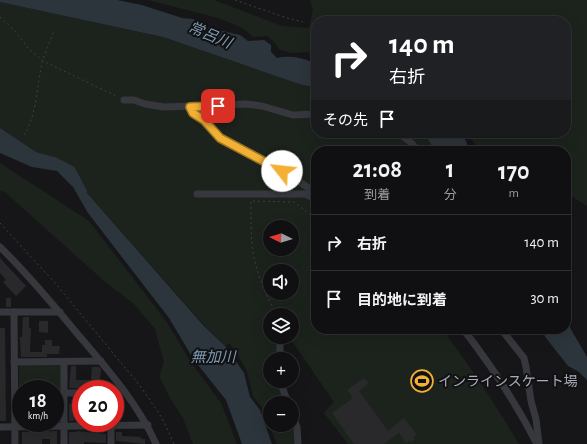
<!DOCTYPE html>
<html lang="ja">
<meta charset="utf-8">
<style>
:root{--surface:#101012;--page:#1e1e20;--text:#f1f3f6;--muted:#9c9d9f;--line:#303032}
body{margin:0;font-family:"Alegreya Sans","Noto Sans JP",sans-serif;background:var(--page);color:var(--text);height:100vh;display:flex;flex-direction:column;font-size:15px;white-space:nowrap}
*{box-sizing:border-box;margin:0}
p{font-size:13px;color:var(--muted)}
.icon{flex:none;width:22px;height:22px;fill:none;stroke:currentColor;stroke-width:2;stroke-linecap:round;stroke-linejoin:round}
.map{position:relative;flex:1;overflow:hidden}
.side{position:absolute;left:311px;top:146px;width:260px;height:188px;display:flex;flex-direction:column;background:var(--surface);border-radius:16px;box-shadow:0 4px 16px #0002,0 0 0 1px var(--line)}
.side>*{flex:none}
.guide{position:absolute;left:311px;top:16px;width:260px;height:122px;border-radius:16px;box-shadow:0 4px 16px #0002,0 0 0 1px var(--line);background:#202124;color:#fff;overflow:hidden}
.needle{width:26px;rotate:275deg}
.tools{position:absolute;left:263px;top:220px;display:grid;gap:8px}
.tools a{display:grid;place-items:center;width:36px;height:36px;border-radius:50%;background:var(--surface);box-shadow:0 4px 16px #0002,0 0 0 1px var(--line);font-size:20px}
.speed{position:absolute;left:12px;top:380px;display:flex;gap:8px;font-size:20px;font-weight:700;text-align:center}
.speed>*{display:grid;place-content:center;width:52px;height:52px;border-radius:50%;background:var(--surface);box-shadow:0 4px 16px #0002,0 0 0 1px var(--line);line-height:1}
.speed small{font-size:10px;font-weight:400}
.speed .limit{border:6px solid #d22;background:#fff;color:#111}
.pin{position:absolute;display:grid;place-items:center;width:34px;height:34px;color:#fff;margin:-17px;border-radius:8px;box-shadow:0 2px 6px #0006}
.me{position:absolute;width:44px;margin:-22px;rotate:299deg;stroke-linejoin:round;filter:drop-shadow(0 0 3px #0008)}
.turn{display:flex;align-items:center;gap:14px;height:84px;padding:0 12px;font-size:18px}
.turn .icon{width:52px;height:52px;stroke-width:2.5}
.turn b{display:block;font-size:28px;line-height:34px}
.then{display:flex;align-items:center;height:38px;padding:0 12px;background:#0003;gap:8px;font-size:15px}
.eta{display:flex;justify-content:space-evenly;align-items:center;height:68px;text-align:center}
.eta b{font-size:24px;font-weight:700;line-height:28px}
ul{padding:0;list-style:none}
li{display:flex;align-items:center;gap:12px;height:56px;padding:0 12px;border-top:1px solid var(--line)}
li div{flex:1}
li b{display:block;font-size:15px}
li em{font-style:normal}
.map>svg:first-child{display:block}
</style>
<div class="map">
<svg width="587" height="444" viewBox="0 0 587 444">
<rect width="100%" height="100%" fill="#161618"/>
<!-- green -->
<g fill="#1c231d" fill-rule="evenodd">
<polygon points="148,0 214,0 282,26 309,28 313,9 310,0 587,0 587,206 571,196 566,198 566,151 478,151 473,141 465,133 566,133 566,21 316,21 316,56 307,52 292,53 280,50 275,43 267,36 253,37 243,28 218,18"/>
<path d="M0,2L163,37L302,85L316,87V133H424L435,151H316V329H442C470,366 495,404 519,444H348L324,413L334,402L289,337H292V315H274L270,309L272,315H270V337H277V359H270V381H278L286,403H270V425H292V419L295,427L296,444H277L262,408L253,396L247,371L235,350L229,343L225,346L205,326L72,176L0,128ZM270,227H292V249H270ZM270,271H292V293H270Z"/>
<polygon points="0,163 89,221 166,321 190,361 221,403 237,444 193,444 183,418 170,398 159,376 164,362 155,329 134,304 103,280 5,192 0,191"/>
<path d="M21,364H59L61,366V422L59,423L21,424L18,421L19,367ZM21,389H55V423H21Z"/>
</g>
<!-- water -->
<g fill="#2c353c">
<path d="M0,0H117L142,5L182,18L193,19L202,26L240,35L248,41L264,40L271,45V52L277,58C289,55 307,58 316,65V87L302,85L163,37L0,2Z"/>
<polygon points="0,128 72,176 204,326 225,346 244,373 250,397 260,410 272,444 242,444 226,400 194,360 169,318 88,213 73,187 57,171 32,167 0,153"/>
<polygon points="424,133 463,134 470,151 435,151"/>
<polygon points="566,325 569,326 587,357 587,380 579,372 568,366 546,338 541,329 566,329"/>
</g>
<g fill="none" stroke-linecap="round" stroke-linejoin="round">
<!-- river -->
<polyline stroke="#2c353c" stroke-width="10" points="35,157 54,162 71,171 82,192"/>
</g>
<!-- building -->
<g fill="#29292c">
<polygon points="0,258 26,286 16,296 3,282 6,280 0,273"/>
<rect x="6" y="298" width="5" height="9"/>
<polygon points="23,317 29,317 29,328 31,328 30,352 42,352 42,345 45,345 45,340 52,340 52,346 60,346 59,354 47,354 47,357 21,357 20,337 22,337"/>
<polygon points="39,321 48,321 48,333 39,332"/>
<polygon points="0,328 5,328 6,421 0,421"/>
<polygon points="71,366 76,366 76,380 91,380 92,367 99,367 101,369 100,380 108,382 107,389 69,388"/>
<polygon points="364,378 369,383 359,391 388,431 404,418 417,435 413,437 415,439 411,442 410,440 406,443 399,433 384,444 354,444 332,413 353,398 347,390"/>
<polygon points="75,398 80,398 80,407 74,406"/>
<polygon points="69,404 75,404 74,421 69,421"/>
<rect x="115" y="410" width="5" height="8"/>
<polygon points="57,431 57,444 50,444 50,439 42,439 42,444 22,444 22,432"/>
<polygon points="77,431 106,434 106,443 84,442 84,444 69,444 69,432 77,432"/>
<polygon points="116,432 122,432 122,436 141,437 141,439 145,439 145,444 116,441"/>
</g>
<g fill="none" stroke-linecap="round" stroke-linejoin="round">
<!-- path -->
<g stroke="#3d3f44" stroke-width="1" stroke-dasharray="2 3" stroke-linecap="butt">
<polyline points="235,0 287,18 303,22"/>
<polyline points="0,17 15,31 29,49 43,61 118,97"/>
<path d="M24,135C37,114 37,86 42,63C45,52 50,41 54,31"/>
<polyline points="0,223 56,284 141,387 162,418 174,444"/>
<path d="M277,314C264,294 255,269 252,245C251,231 251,216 251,201L294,202L316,219"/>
</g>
<!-- minor -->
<g stroke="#37383d" stroke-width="7">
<polyline points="124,100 134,100 145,104 164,107 246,104 262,106 293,115 316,114"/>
<polyline points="190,107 193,113 204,120 220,138 294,178 316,193"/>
<path d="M397,133C406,137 412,143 418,151"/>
<polyline points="197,194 305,194 316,199"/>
<path d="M0,247C29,275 55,307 81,338C109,371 138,404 156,444"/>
<polyline points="0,312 60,312"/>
<polyline points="14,312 15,444"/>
<path d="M463,329C491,365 516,403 537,444"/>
<polyline points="501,329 524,358 526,367 531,401 536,419 539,444"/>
<polyline points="280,359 280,337"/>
<polyline points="14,362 101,361"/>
<polyline points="64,362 64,444"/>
<polyline points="280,381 288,403"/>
<polyline points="64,393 81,393"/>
<polyline points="292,414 297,427 298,444"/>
<polyline points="0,427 148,425"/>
<polyline points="111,444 111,426"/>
</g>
</g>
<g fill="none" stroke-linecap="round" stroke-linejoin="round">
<!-- route casing -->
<g stroke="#9d7322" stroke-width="10">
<polyline id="route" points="218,106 190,107 193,113 204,120 220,138 282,171"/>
</g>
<!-- route -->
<use href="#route" stroke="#f2b134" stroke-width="7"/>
</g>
<!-- icons -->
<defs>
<g id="stadium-ring" transform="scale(1.15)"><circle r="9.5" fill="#111113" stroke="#f2b134" stroke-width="1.5"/><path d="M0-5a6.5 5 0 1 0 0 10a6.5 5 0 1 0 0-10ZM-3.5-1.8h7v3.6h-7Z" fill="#f2b134"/></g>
</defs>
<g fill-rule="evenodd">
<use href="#stadium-ring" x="422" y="381"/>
</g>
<g text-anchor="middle" stroke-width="4" stroke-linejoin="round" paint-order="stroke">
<!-- poi labels -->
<g font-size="14" fill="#a8adb8" stroke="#111113" text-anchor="start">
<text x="438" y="386">インラインスケート場</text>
</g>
<!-- water labels -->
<g font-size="15" font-style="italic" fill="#7f9bb3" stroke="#111113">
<text transform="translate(210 35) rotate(23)" y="5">常呂川</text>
<text x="213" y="362">無加川</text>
</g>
</g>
</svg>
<div class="tools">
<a><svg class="needle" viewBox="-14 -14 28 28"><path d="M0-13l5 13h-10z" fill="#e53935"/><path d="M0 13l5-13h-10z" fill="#9c9d9f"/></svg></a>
<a><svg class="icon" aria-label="sound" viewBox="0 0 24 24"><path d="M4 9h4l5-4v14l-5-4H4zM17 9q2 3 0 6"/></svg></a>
<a><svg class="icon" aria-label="layers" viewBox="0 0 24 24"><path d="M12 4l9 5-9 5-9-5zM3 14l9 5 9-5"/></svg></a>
<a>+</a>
<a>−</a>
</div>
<div class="speed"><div>18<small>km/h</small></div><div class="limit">20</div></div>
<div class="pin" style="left:218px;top:106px;background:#d93025"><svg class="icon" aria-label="arrive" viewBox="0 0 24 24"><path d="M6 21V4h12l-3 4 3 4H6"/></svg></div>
<svg class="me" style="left:282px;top:171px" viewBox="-20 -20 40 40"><circle r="19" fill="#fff"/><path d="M0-13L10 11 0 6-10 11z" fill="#f2b134"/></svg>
<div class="guide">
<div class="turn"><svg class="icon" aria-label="right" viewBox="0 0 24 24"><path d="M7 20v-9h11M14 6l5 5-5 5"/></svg><div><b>140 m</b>右折</div></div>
<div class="then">その先<svg class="icon" aria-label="arrive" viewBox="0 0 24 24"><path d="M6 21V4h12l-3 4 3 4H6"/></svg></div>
</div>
<section class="side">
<div class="eta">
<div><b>21:08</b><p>到着</p></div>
<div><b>1</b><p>分</p></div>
<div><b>170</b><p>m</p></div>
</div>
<ul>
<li><svg class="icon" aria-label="right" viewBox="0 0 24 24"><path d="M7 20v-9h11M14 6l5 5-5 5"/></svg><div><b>右折</b></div><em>140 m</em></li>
<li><svg class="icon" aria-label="arrive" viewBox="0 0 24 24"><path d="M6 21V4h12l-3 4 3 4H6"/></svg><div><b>目的地に到着</b></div><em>30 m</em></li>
</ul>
</section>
</div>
